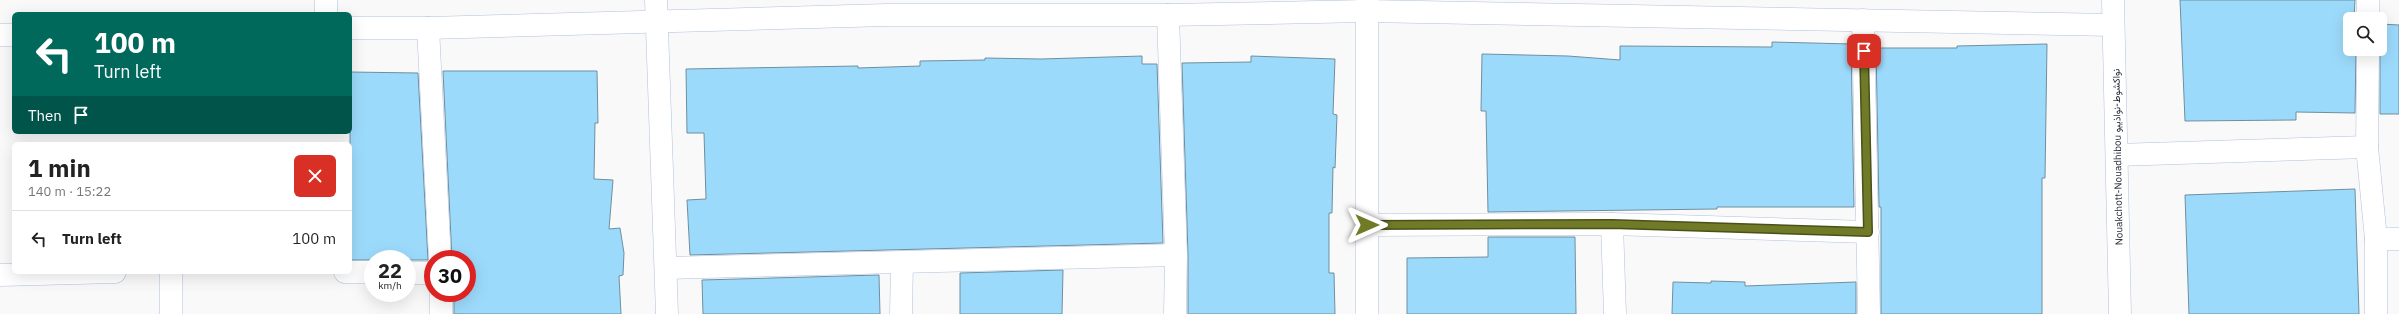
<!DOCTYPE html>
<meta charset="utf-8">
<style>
:root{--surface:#fff;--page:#f2f2f2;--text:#222;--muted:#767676;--line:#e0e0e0}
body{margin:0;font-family:"IBM Plex Sans",Vazirmatn,sans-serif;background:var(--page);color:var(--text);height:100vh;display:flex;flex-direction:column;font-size:15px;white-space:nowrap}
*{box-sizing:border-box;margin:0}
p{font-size:13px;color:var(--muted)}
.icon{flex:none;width:22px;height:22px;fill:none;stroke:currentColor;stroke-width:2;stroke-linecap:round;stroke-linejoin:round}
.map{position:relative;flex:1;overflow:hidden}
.details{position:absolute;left:12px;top:142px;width:340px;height:132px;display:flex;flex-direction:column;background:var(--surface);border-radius:6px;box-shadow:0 4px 16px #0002}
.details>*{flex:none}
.guide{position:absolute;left:12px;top:12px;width:340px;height:122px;border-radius:6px;box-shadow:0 4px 16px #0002;background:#00695c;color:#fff;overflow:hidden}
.buttons{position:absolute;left:2343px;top:12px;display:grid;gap:8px}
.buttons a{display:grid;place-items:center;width:44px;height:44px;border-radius:6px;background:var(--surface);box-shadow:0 4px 16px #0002;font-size:20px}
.speed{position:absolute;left:364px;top:250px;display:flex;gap:8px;font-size:20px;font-weight:700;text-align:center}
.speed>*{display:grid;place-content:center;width:52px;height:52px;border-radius:50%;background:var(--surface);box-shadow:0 4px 16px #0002;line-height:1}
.speed small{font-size:10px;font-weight:400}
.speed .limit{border:6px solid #d22;background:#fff;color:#111}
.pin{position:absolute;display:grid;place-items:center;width:34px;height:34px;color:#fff;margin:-17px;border-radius:8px;box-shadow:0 2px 6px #0006}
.me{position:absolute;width:44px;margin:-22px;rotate:90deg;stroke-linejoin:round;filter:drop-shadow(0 0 3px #0008)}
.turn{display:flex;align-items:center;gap:14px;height:84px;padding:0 16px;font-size:18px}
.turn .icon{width:52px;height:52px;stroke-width:2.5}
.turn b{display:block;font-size:28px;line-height:34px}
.then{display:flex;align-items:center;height:38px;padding:0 16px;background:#0003;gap:8px;font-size:15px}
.round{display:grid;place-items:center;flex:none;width:42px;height:42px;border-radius:6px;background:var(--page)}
.summary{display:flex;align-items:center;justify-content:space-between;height:68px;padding:0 16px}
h1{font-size:24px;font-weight:700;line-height:30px}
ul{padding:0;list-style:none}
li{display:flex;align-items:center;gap:12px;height:56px;padding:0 16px;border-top:1px solid var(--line)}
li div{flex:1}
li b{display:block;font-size:15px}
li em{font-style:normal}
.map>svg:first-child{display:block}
</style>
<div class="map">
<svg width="2399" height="314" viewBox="0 0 2399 314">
<rect width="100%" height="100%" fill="#f9f9f9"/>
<!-- building -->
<g fill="#9cdafb" stroke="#6f8fa0">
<polygon points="2180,0 2355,0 2354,19 2350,19 2350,49 2356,49 2355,113 2296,112 2296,120 2185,121"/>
<polygon points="2380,24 2399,25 2399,114 2380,114"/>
<polygon points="1772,42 1851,44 1854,207 1717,207 1717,209 1488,212 1486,111 1481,111 1482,54 1568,56 1620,60 1620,46 1772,47"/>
<polygon points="2047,44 2045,178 2042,178 2042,314 1881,314 1881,207 1879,207 1876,48 1957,48 1957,46"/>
<polygon points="1142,56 1142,64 1157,64 1163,243 690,255 687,200 706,199 704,133 687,133 686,69 858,66 858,68 920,66 920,61 985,60 985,58 1041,59"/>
<polygon points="1251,56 1335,59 1333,114 1337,115 1335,168 1333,167 1332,213 1329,213 1329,273 1334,273 1335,314 1188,314 1188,255 1182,63 1251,62"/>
<polygon points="443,71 597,71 598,123 595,123 594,179 613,180 609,229 620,228 624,253 623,275 619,276 621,314 454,314 454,293 467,293 467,259 452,259"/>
<polygon points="350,72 418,73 428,260 350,260"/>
<polygon points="2355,189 2359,314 2189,314 2185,195"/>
<polygon points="1488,237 1575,237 1576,314 1407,314 1407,258 1488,257"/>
<polygon points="1063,270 1062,314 960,314 960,273"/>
<polygon points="879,275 880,314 703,314 702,280"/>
<polygon points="1711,281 1745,282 1745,286 1856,282 1856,314 1672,314 1673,282 1711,283"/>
</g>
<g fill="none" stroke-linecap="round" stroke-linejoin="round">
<!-- minor casing -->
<g stroke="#b0c1dd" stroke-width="23">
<g id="minor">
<polyline points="326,0 326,14"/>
<polyline points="656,0 667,314"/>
<polyline points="1367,0 1367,314"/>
<polyline points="1168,15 1176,255 1175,314"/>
<polyline points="2368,19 2368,0"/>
<polyline points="1863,20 1869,314"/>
<polyline points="350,28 428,28 887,15 1168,15 1366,11 2113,25"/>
<polyline points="428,28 440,259"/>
<polyline points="0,35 14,35"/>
<polyline points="2368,49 2367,147 2376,239 2376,314"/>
<polyline points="2117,155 2367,147"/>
<polyline points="1612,224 1615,314"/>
<polyline points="1367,225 1612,224 1868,232"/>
<polyline points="2376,239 2399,239"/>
<polyline points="666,268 1176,255"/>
<polyline points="345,272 373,272"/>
<polyline points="407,273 433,273"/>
<polyline points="0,275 115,272"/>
<polyline points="441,293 441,314"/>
<polyline points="171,314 171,272"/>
<polyline points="901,314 902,262"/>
</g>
</g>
<!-- highway casing -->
<g stroke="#b0c1dd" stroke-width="23">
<polyline id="highway" points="2113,0 2120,314"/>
</g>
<!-- minor -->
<use href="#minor" stroke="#fff" stroke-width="22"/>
<!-- highway -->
<use href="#highway" stroke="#fff" stroke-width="22"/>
</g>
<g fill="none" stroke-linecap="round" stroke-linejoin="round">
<!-- route casing -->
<g stroke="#495019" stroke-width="10">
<polyline id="route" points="1367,225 1612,224 1868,232 1864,51"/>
</g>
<!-- route -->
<use href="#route" stroke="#717b27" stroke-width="7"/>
</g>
<g text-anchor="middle" stroke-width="4" stroke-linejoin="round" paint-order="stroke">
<!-- street labels -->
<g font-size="10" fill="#242a35" stroke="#fff">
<text transform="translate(2117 157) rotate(-91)" y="4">Nouakchott-Nouadhibou نواكشوط-نواذيبو</text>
</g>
</g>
</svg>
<div class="buttons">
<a><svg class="icon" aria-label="search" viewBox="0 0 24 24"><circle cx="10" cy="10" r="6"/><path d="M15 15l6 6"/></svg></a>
</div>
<div class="speed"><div>22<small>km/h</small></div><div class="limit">30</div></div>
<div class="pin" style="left:1864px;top:51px;background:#d93025"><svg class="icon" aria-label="arrive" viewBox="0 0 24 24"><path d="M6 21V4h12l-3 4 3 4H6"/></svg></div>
<svg class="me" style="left:1367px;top:225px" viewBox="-20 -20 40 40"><path d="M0-17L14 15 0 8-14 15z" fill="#717b27" stroke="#fff" stroke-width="4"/></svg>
<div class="guide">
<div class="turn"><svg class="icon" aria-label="left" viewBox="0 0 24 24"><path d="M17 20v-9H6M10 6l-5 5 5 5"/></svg><div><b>100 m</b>Turn left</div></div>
<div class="then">Then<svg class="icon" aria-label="arrive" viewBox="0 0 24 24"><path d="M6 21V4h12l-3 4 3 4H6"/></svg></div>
</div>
<section class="details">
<div class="summary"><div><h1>1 min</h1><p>140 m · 15:22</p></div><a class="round" style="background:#d93025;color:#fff"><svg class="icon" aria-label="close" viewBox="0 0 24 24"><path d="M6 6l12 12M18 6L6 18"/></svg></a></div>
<ul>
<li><svg class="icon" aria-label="left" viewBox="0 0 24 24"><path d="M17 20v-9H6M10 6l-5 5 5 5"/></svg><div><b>Turn left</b></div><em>100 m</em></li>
</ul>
</section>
</div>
